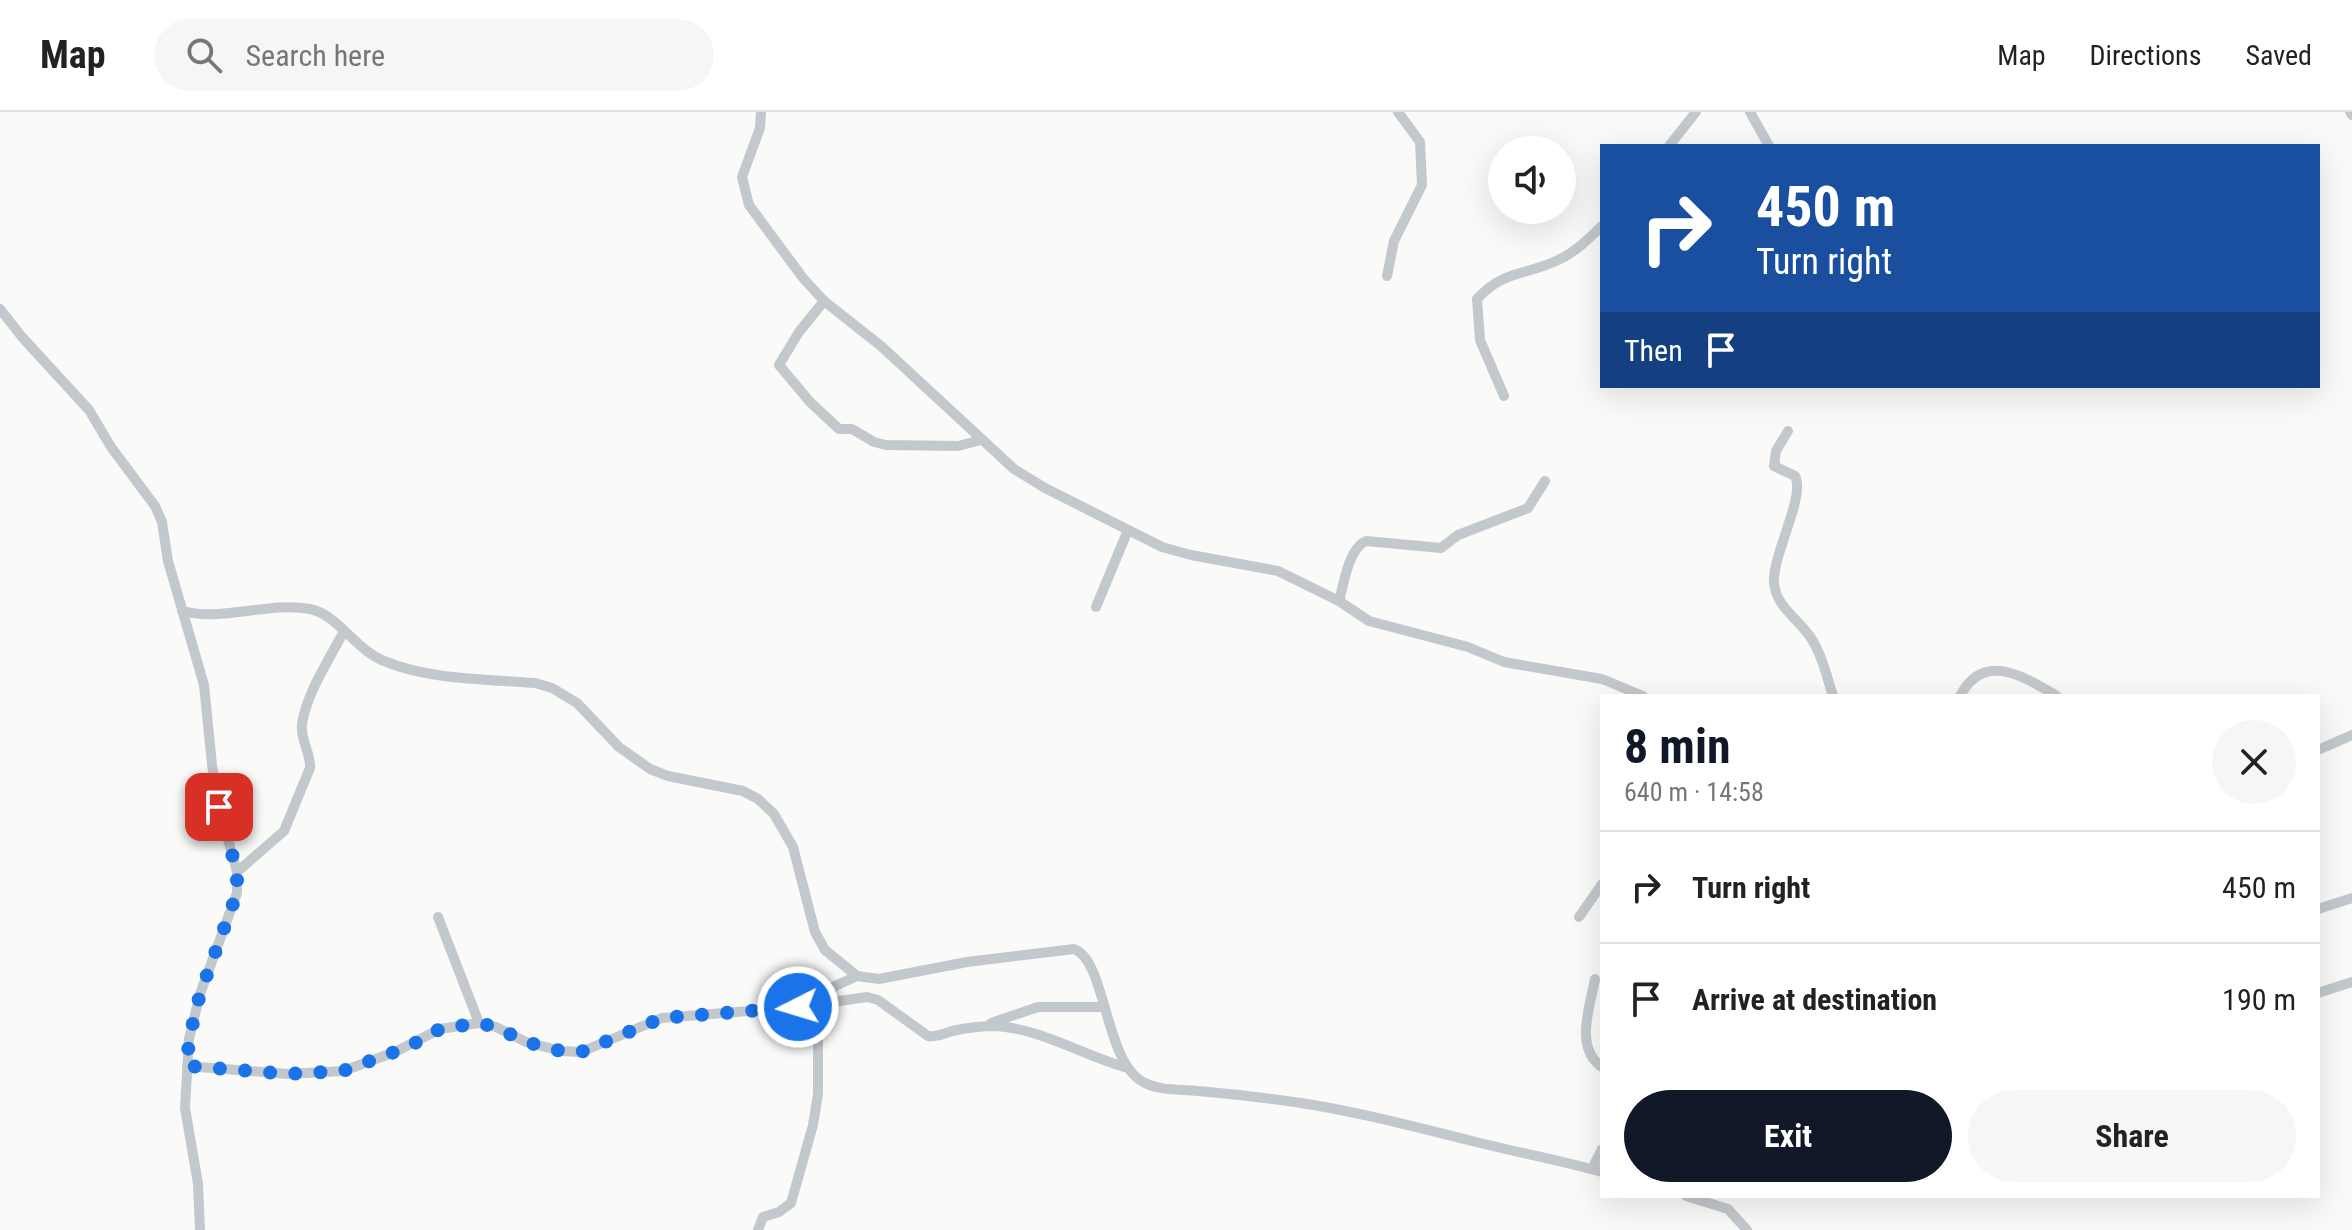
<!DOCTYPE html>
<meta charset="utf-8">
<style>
:root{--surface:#fff;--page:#f6f6f6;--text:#222;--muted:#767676;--line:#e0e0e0;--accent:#111827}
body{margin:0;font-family:"Roboto Condensed",sans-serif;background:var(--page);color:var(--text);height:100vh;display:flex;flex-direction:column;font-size:30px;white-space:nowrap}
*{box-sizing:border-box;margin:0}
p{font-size:26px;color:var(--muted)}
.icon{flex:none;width:44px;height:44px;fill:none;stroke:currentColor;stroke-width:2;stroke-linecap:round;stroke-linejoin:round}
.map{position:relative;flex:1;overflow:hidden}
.drawer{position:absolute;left:1600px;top:582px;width:720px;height:504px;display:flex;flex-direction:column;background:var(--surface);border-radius:0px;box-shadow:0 8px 32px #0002}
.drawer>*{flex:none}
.top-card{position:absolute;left:1600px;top:32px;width:720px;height:244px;border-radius:0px;box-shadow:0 8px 32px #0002;background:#1a4fa0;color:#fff;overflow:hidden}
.fabs{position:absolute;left:1488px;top:24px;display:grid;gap:16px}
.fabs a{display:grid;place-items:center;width:88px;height:88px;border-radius:50%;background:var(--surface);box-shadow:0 8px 32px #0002;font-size:40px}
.pin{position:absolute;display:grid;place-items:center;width:68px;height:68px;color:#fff;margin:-34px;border-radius:16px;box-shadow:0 4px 12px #0006}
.me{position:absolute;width:88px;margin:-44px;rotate:265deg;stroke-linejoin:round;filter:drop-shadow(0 0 6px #0008)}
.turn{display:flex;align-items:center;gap:28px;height:168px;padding:0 24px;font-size:36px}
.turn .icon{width:104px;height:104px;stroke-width:2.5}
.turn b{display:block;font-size:56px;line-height:68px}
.then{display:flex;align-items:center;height:76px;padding:0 24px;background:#0003;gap:16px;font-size:30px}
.round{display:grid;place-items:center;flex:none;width:84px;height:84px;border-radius:42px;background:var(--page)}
.overview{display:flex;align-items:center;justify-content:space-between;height:136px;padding:0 24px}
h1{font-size:48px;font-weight:700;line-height:60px;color:var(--accent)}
.primary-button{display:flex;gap:16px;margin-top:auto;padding:16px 24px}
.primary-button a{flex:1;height:92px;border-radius:48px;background:var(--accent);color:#fff;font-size:32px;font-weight:700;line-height:92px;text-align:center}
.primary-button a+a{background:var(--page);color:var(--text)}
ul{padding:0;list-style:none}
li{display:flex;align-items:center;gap:24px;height:112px;padding:0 24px;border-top:2px solid var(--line)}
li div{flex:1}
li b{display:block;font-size:30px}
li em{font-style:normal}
header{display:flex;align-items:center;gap:48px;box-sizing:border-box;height:112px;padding:0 40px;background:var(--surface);border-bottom:2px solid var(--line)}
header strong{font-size:38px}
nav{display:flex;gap:44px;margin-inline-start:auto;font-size:28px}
.search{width:560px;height:72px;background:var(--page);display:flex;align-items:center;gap:20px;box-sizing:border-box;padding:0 28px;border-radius:44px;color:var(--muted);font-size:30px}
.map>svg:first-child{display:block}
</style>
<header>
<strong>Map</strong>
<div class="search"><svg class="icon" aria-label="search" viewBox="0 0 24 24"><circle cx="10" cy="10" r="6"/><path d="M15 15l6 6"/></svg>Search here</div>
<nav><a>Map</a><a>Directions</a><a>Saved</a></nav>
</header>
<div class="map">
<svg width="2352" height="1118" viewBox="0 0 2352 1118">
<rect width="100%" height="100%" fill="#fafaf8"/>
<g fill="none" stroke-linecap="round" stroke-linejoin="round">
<!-- minor -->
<g stroke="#c3c8cc" stroke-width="10">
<polyline points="761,0 760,16 742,65 749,93 803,166 824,189 881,234 1014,357 1045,376 1162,435 1191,443 1278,459 1339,489 1369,509 1468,535 1504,550 1602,567 1643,584"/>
<polyline points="1750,0 1769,34"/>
<polyline points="2350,0 2352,3"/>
<polyline points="1669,34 1696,0"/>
<polyline points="1387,164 1394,129 1422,73 1420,30 1398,0"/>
<polyline points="824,189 799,220 779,253 810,290 839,317 852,317 874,330 886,333 958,334 981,328"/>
<polyline points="0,197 22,225 89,298 111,335 155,394 162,410 168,449 204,573 212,653 219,695 237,760 237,781 200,882 189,927 185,996 198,1072 200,1118"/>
<path d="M1504,284L1480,228L1477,187C1504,158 1523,164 1556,149C1575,141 1588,127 1602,114"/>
<path d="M1788,319L1776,339L1774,354L1795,364C1806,384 1772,443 1774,471C1776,495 1799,507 1811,526C1822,543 1827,565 1833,584"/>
<path d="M1339,489C1344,472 1348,437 1366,429L1441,436L1458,423L1528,396L1545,369"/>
<polyline points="1096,495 1128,418"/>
<path d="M182,499C223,510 268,489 310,497C337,502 356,538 384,549C430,568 485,567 535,571L552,576L577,591L619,635L650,657L668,664L743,679L758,687L774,702L793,735L815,820L825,838L857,864L879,867L967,850L1074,837C1107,849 1104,952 1145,971C1161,979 1181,977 1198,979C1233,982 1267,986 1301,991C1359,1000 1415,1015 1472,1029C1515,1040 1559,1048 1602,1060"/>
<path d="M1960,584C1984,538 2024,565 2057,584"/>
<polyline points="2318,638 2352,623"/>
<path d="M237,760L284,719L310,656C311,641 300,628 302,612C307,580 329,548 344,519"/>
<polyline points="2318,797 2352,786"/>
<polyline points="438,805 479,911"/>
<polyline points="1579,805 1602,772"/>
<path d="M1595,867C1590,895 1574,936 1602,955"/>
<polyline points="2318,881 2352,870"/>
<polyline points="991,911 1038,895 1103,895"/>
<path d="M187,954L288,962L343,959L395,940L440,917L479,911L496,915L526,930L561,939L581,940L662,906L798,895L867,885L878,888L928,924C937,925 944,922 952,919C966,916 982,914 996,914C1042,917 1084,944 1128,956"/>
<polyline points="1592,1057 1602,1037"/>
<polyline points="1686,1084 1728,1097 1747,1118"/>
<polyline points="758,1118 763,1105 779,1100 791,1091 813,1013 818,982 818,892 835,874 857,864"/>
</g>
</g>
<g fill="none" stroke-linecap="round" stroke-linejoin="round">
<!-- route -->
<polyline stroke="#1a73e8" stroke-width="14" stroke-dasharray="0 25.2" points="219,695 237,760 237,781 200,882 189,927 187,954 288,962 343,959 408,935 440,917 479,911 496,915 526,930 561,939 581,940 662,906 798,895"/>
</g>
</svg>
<div class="fabs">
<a><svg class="icon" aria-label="sound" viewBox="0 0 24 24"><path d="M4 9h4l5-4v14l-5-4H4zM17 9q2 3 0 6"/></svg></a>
</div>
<div class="pin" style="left:219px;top:695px;background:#d93025"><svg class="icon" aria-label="arrive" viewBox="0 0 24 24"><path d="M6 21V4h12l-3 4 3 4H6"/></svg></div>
<svg class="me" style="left:798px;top:895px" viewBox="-20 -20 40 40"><circle r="17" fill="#1a73e8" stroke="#fff" stroke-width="3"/><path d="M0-11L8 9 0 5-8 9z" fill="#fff"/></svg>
<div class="top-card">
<div class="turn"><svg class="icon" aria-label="right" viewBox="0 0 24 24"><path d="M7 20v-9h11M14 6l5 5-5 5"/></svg><div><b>450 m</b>Turn right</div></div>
<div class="then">Then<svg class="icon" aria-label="arrive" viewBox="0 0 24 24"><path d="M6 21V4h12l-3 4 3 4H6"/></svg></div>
</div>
<section class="drawer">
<div class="overview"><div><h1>8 min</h1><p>640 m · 14:58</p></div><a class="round"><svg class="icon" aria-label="close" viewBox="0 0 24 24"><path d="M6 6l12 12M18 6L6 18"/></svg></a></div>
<ul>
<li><svg class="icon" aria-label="right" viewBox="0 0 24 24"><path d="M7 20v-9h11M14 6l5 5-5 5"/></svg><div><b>Turn right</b></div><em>450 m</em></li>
<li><svg class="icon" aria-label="arrive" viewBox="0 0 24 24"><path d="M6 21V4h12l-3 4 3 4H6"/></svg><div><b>Arrive at destination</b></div><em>190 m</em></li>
</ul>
<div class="primary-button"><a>Exit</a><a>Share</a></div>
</section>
</div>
